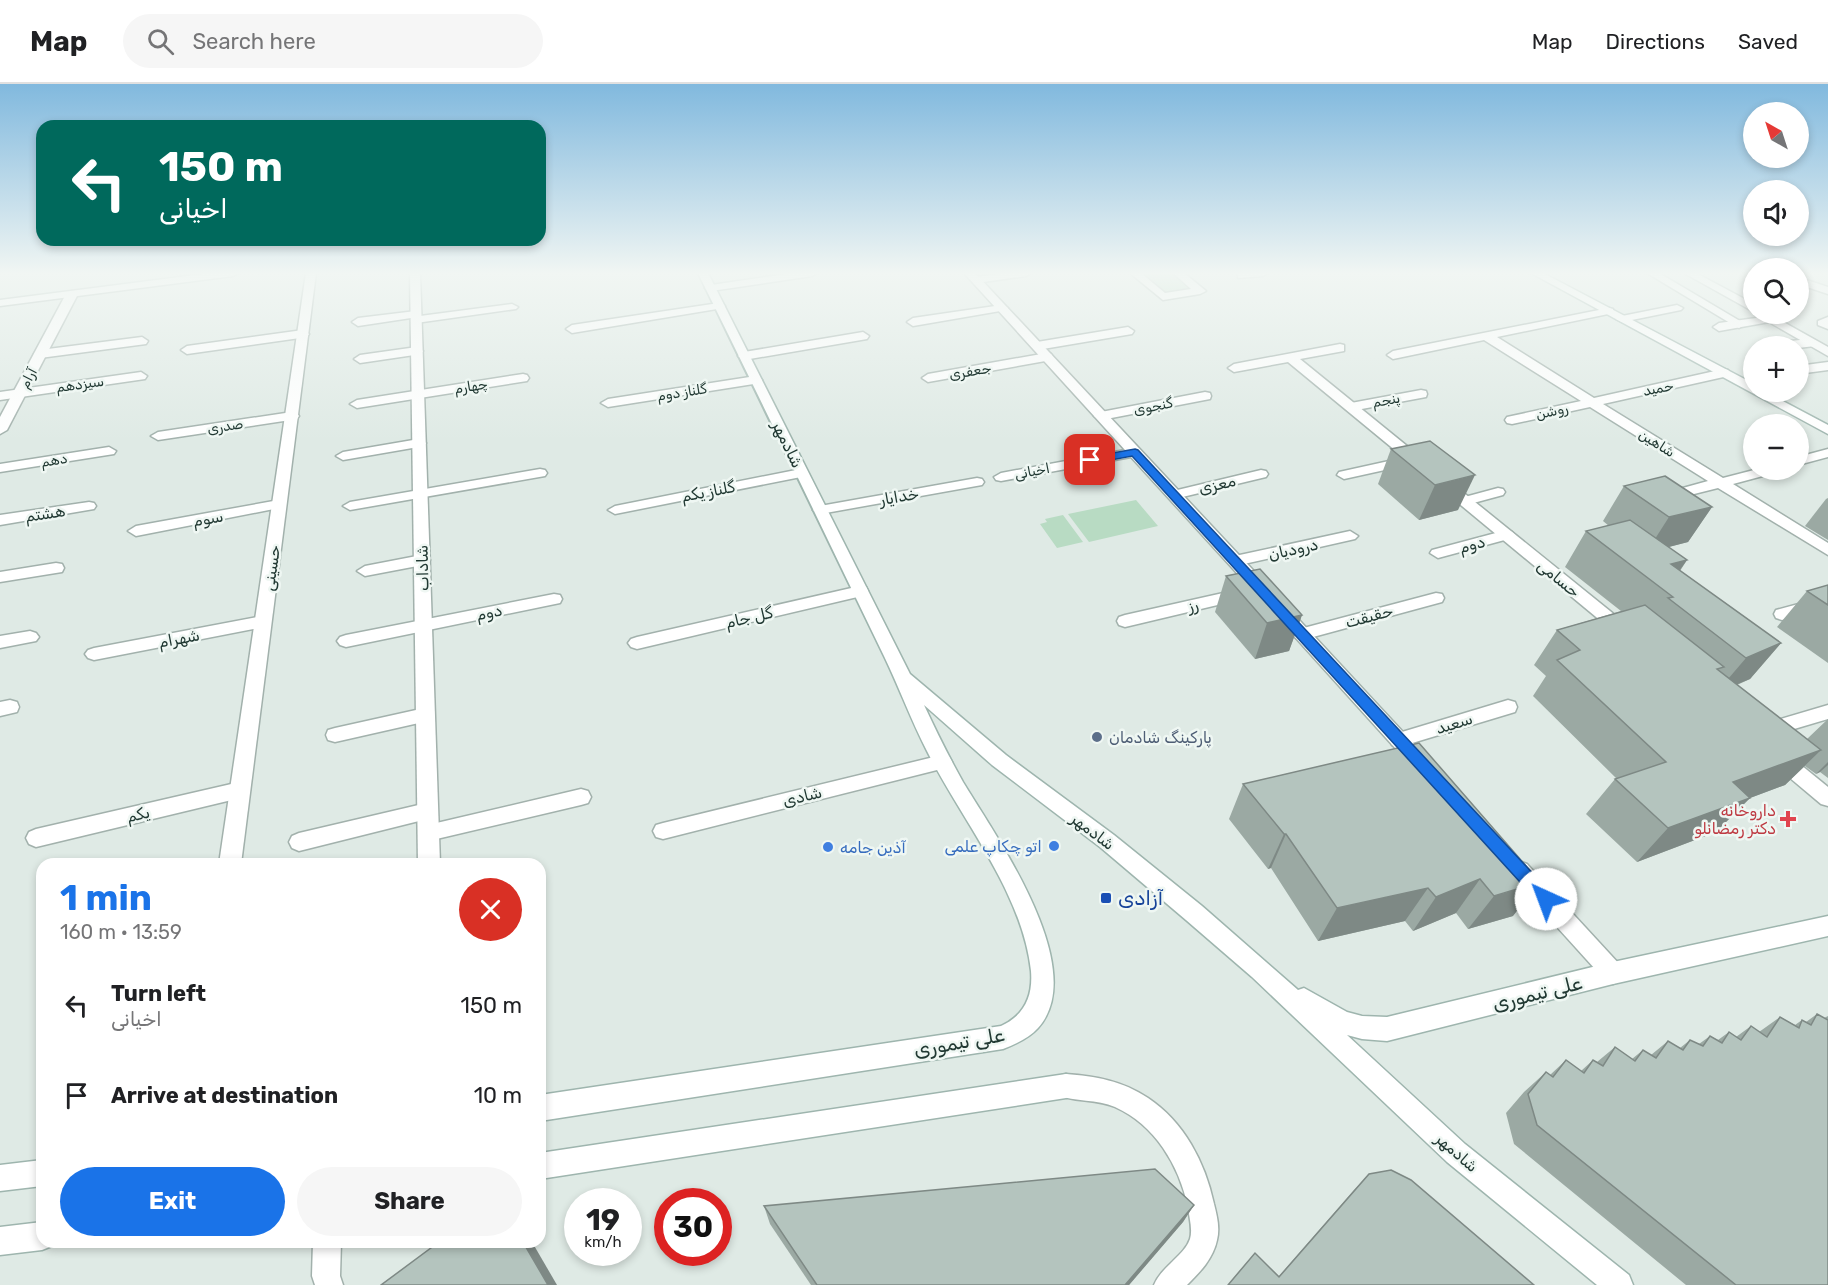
<!DOCTYPE html>
<meta charset="utf-8">
<style>
:root{--surface:#fff;--page:#f6f6f6;--text:#202124;--muted:#757577;--line:#e0e0e0;--accent:#1a73e8}
body{margin:0;font-family:Rubik,"Noto Sans Arabic",sans-serif;background:var(--page);color:var(--text);height:100vh;display:flex;flex-direction:column;font-size:22px;white-space:nowrap}
*{box-sizing:border-box;margin:0}
p{font-size:20px;color:var(--muted)}
.icon{flex:none;width:33px;height:33px;fill:none;stroke:currentColor;stroke-width:2;stroke-linecap:round;stroke-linejoin:round}
.map{position:relative;flex:1;overflow:hidden}
.drawer{position:absolute;left:36px;top:774px;width:510px;height:390px;display:flex;flex-direction:column;background:var(--surface);border-radius:18px;box-shadow:0 3px 9px #0003}
.drawer>*{flex:none}
.guide{position:absolute;left:36px;top:36px;width:510px;height:126px;border-radius:18px;box-shadow:0 3px 9px #0003;background:#00695c;color:#fff;overflow:hidden}
.needle{width:39px;rotate:321deg}
.fabs{position:absolute;left:1743px;top:18px;display:grid;gap:12px}
.fabs a{display:grid;place-items:center;width:66px;height:66px;border-radius:50%;background:var(--surface);box-shadow:0 3px 9px #0003;font-size:30px}
.speed{position:absolute;left:564px;top:1104px;display:flex;gap:12px;font-size:30px;font-weight:700;text-align:center}
.speed>*{display:grid;place-content:center;width:78px;height:78px;border-radius:50%;background:var(--surface);box-shadow:0 3px 9px #0003;line-height:1}
.speed small{font-size:15px;font-weight:400}
.speed .limit{border:9px solid #d22;background:#fff;color:#111}
.pin{position:absolute;display:grid;place-items:center;width:51px;height:51px;color:#fff;margin:-26px;border-radius:12px;box-shadow:0 3px 9px #0006}
.me{position:absolute;width:66px;margin:-33px;rotate:317deg;stroke-linejoin:round;filter:drop-shadow(0 0 4px #0008)}
.turn{display:flex;align-items:center;gap:21px;height:126px;padding:0 24px;font-size:27px}
.turn .icon{width:78px;height:78px;stroke-width:2.5}
.turn b{display:block;font-size:42px;line-height:51px}
.round{display:grid;place-items:center;flex:none;width:63px;height:63px;border-radius:32px;background:var(--page)}
.head{display:flex;align-items:center;justify-content:space-between;height:102px;padding:0 24px}
h1{font-size:36px;font-weight:700;line-height:45px;color:var(--accent)}
.cta{display:flex;gap:12px;margin-top:auto;padding:12px 24px}
.cta a{flex:1;height:69px;border-radius:36px;background:var(--accent);color:#fff;font-size:24px;font-weight:700;line-height:69px;text-align:center}
.cta a+a{background:var(--page);color:var(--text)}
ul{padding:0;list-style:none}
li{display:flex;align-items:center;gap:18px;height:90px;padding:0 24px}
li div{flex:1}
li b{display:block;font-size:22px}
li em{font-style:normal}
header{display:flex;align-items:center;gap:36px;box-sizing:border-box;height:84px;padding:0 30px;background:var(--surface);border-bottom:2px solid var(--line)}
header strong{font-size:28px}
nav{display:flex;gap:33px;margin-inline-start:auto;font-size:21px}
.search{width:420px;height:54px;background:var(--page);display:flex;align-items:center;gap:15px;box-sizing:border-box;padding:0 21px;border-radius:33px;color:var(--muted);font-size:22px}
.map>svg:first-child{display:block}
</style>
<header>
<strong>Map</strong>
<div class="search"><svg class="icon" aria-label="search" viewBox="0 0 24 24"><circle cx="10" cy="10" r="6"/><path d="M15 15l6 6"/></svg>Search here</div>
<nav><a>Map</a><a>Directions</a><a>Saved</a></nav>
</header>
<div class="map">
<svg width="1828" height="1201" viewBox="0 0 1828 1201">
<rect width="100%" height="100%" fill="#dfeae5"/>
<!-- green -->
<g fill="#b8dbc3">
<polygon points="1173,189 1191,205 1166,209 1144,190"/>
<polygon points="1136,416 1158,442 1089,458 1068,430"/>
<polygon points="1063,431 1083,458 1057,464 1040,440 1047,438 1045,435"/>
</g>
<g fill="none" stroke-linecap="round" stroke-linejoin="round">
<!-- service casing -->
<g stroke="#a2b1ac" stroke-width="3">
<g id="service">
<polygon points="1006,189 1031,189 1026,192 976,199 971,196 976,193"/>
<polygon points="1798,193 1828,203 1828,210 1798,200"/>
<polygon points="512,220 518,223 516,225 416,239 412,238 411,234 358,242 352,238 358,234 416,227 420,228 420,232"/>
<polygon points="1002,221 1008,224 1006,226 913,242 907,238 913,234"/>
<polygon points="1771,232 1775,233 1775,237 1719,247 1713,243 1719,239"/>
<polygon points="1828,233 1828,245 1818,241 1818,237"/>
<polygon points="1128,243 1134,247 1132,250 1037,266 1031,262 1037,258"/>
<polygon points="303,246 309,250 307,253 187,270 181,266 187,262"/>
<polygon points="863,248 869,252 867,255 744,276 738,272 744,268"/>
<polygon points="142,253 148,257 146,260 40,274 34,270 40,266"/>
<polygon points="1811,255 1817,259 1815,262 1798,264 1773,262 1779,258"/>
<polygon points="417,263 423,267 421,270 360,279 354,275 360,271"/>
<polygon points="1047,269 1051,270 1053,273 1051,276 928,298 922,294 928,290"/>
<polygon points="1828,278 1828,286 1798,290 1798,282"/>
<polygon points="141,288 147,292 145,295 0,316 0,308"/>
<polygon points="523,290 527,291 529,294 527,297 357,324 350,320 357,316"/>
<polygon points="1421,306 1426,307 1427,310 1426,313 1351,327 1344,323 1351,319"/>
<polygon points="1205,308 1210,309 1211,312 1210,315 1101,336 1094,332 1101,328"/>
<polygon points="292,328 297,329 299,332 297,335 158,356 151,352 158,348"/>
<polygon points="419,355 426,359 424,362 343,376 336,372 343,368"/>
<polygon points="109,363 116,367 114,370 0,388 0,380"/>
<polygon points="1407,373 1412,374 1414,377 1412,380 1344,395 1337,391 1339,388"/>
<polygon points="540,385 545,386 547,389 545,392 350,426 343,422 350,418"/>
<polygon points="1261,386 1266,387 1268,390 1266,393 1174,415 1167,411 1169,408"/>
<polygon points="1498,404 1503,405 1505,408 1503,411 1466,421 1459,417 1461,414"/>
<polygon points="279,416 284,417 286,420 284,423 136,452 128,447 136,442"/>
<polygon points="89,418 94,419 96,422 94,425 0,441 0,431"/>
<polygon points="1507,446 1512,448 1515,451 1512,454 1438,474 1430,469 1432,466"/>
<polygon points="1350,447 1358,452 1355,455 1235,482 1227,477 1235,472"/>
<polygon points="422,471 430,476 428,480 365,492 357,487 365,482"/>
<polygon points="56,479 62,480 64,484 62,488 0,498 0,488"/>
<polygon points="1241,505 1247,506 1249,510 1247,514 1125,543 1119,541 1117,537 1119,533 1125,531"/>
<polygon points="1436,509 1442,510 1444,514 1442,518 1302,556 1296,554 1293,550 1296,546"/>
<polygon points="554,510 560,511 562,515 560,519 346,563 340,561 337,557 340,553 346,551"/>
<polygon points="263,532 269,534 271,538 269,542 94,576 88,574 85,570 88,566 94,564"/>
<polygon points="30,547 36,549 39,553 36,557 0,564 0,552"/>
<polygon points="10,616 17,618 19,623 17,628 0,632 0,618"/>
<polygon points="1508,616 1515,618 1517,623 1515,628 1399,663 1392,661 1390,656 1392,651"/>
<polygon points="1828,621 1828,635 1764,654 1757,652 1755,647 1757,642"/>
<polygon points="425,624 432,626 434,631 432,636 335,658 328,656 326,651 328,646 335,644"/>
<polygon points="240,698 247,700 250,706 247,712 240,714 36,763 29,760 26,754 29,748 36,745"/>
<polygon points="581,705 588,707 591,713 588,719 581,721 428,757 421,755 418,749 421,743 428,741"/>
<polygon points="427,719 434,721 437,727 434,733 427,735 299,767 292,764 289,758 292,752 299,749"/>
</g>
</g>
<!-- minor casing -->
<g stroke="#a2b1ac" stroke-width="3">
<g id="minor">
<polygon points="306,189 316,189 241,780 219,780"/>
<polygon points="410,189 420,189 440,780 418,780"/>
<polygon points="793,189 817,189 812,192 711,207 705,204 711,201"/>
<polygon points="964,189 975,189 1267,501 1269,505 1267,509 1255,509 1131,373 1001,397 996,396 994,393 1001,389 1125,366"/>
<polygon points="1130,189 1141,189 1165,209 1191,205 1173,189 1184,189 1206,207 1200,210 1163,216"/>
<polygon points="1243,189 1268,189 1263,192 1238,194 1238,190"/>
<polygon points="1647,189 1659,189 1745,240 1739,244 1735,242"/>
<polygon points="72,207 78,210 7,346 0,350 0,333 66,210"/>
<polygon points="719,219 725,222 723,224 572,249 566,245 572,241"/>
<polygon points="1677,221 1683,224 1681,226 1622,238 1616,235 1622,232"/>
<polygon points="1609,224 1613,225 1613,229 1497,253 1594,314 1724,285 1728,286 1730,289 1728,292 1603,320 1723,394 1754,386 1776,386 1774,389 1733,400 1828,459 1828,471 1718,404 1666,417 1661,416 1659,413 1661,410 1708,397 1590,323 1512,340 1507,339 1505,336 1507,333 1581,317 1484,256 1393,275 1387,271 1393,267"/>
<polygon points="1340,260 1344,261 1344,267 1300,275 1423,375 1425,378 1423,381 1413,381 1288,278 1234,288 1228,284 1234,280"/>
<polygon points="756,292 762,296 760,299 608,323 601,319 608,315"/>
<polygon points="1828,365 1828,373 1798,381 1798,373"/>
<polygon points="801,385 808,389 806,392 615,430 608,426 615,422"/>
<polygon points="977,394 982,395 984,398 982,401 820,430 813,426 820,422"/>
<polygon points="1444,396 1449,397 1631,544 1634,548 1631,552 1619,552 1439,403 1437,400 1439,397"/>
<polygon points="860,502 866,503 868,507 866,511 637,565 631,563 628,559 631,555 637,553"/>
<polygon points="1828,512 1828,523 1782,536 1776,534 1774,530 1776,526"/>
<polygon points="1282,522 1288,524 1428,675 1431,680 1428,685 1421,688 1414,685 1276,532 1274,528 1276,524"/>
<polygon points="1778,666 1785,668 1828,703 1828,722 1821,720 1771,678 1768,673 1771,668"/>
<polygon points="942,671 949,673 952,678 949,683 663,755 656,753 653,747 656,741 663,739"/>
<polygon points="1519,777 1527,780 1621,882 1625,889 1621,896 1613,900 1605,896 1511,792 1508,786 1511,780"/>
<path d="M1066,990C1095,992 1123,997 1148,1014C1184,1038 1205,1078 1214,1120C1217,1132 1220,1144 1217,1156C1213,1175 1200,1188 1187,1201H1154C1161,1183 1185,1171 1190,1155C1193,1145 1189,1133 1188,1123C1179,1081 1155,1041 1115,1023C1097,1015 1075,1018 1057,1011L1054,1002L1057,993Z"/>
<polygon points="313,1158 341,1158 340,1192 343,1201 315,1201 312,1192"/>
</g>
</g>
<!-- tertiary casing -->
<g stroke="#a2b1ac" stroke-width="3">
<g id="tertiary">
<polygon points="211,189 238,189 233,192 0,222 0,216"/>
<polygon points="1684,189 1696,189 1754,220 1754,228"/>
<polygon points="1755,230 1769,230 1828,263 1828,272"/>
</g>
</g>
<!-- secondary casing -->
<g stroke="#9eb5ae" stroke-width="3">
<g id="secondary">
<path d="M698,189H708L910,590L1006,671L1114,751L1202,822L1298,906L1304,904L1347,928L1362,932L1387,933L1613,878L1828,832V852L1613,900L1387,957L1362,955L1347,951L1465,1060L1629,1191L1633,1201H1597L1447,1078L1252,893L1186,836L1100,763L992,681L924,621C936,647 949,673 963,698C995,751 1091,885 1038,944C1029,954 1016,960 1003,965L540,1037V1011L1001,942C1025,931 1033,912 1031,887C1022,807 962,737 927,667C911,636 899,603 884,572C822,444 761,316 698,189Z"/>
<polygon points="1531,189 1543,189 1754,300 1754,308 1766,308 1828,341 1828,350"/>
<polygon points="1066,990 1075,993 1078,1002 1075,1011 1066,1014 540,1095 540,1069"/>
<polygon points="42,1076 42,1102 0,1107 0,1081"/>
<polygon points="42,1138 42,1158 53,1158 52,1162 42,1166 0,1171 0,1143"/>
</g>
</g>
<!-- service -->
<use href="#service" fill="#fff" fill-rule="evenodd"/>
<!-- minor -->
<use href="#minor" fill="#fff" fill-rule="evenodd"/>
<!-- tertiary -->
<use href="#tertiary" fill="#fff" fill-rule="evenodd"/>
<!-- secondary -->
<use href="#secondary" fill="#fff" fill-rule="evenodd"/>
</g>
<!-- wall -->
<g fill="#9ba9a3">
<polygon points="1430,357 1458,426 1419,436 1378,400 1391,365"/>
<polygon points="1624,402 1712,423 1688,458 1668,463 1687,476 1680,487 1781,559 1750,595 1737,601 1807,655 1828,635 1828,694 1820,688 1816,690 1805,682 1785,701 1750,714 1716,748 1637,778 1586,730 1615,695 1617,695 1533,612 1546,592 1534,581 1557,546 1621,527 1565,483 1586,447 1609,442 1603,437"/>
<polygon points="1828,414 1828,456 1805,442 1826,415"/>
<polygon points="1226,492 1302,531 1289,567 1255,575 1215,528"/>
<polygon points="1828,501 1828,579 1777,543 1807,507"/>
<polygon points="1419,659 1513,832 1468,845 1456,829 1413,847 1405,837 1318,857 1271,784 1268,785 1229,735 1243,700"/>
<polygon points="1817,930 1824,934 1828,932 1828,1201 1686,1201 1514,1060 1506,1029 1524,1008 1546,988 1550,991 1566,976 1581,987 1593,976 1597,978 1615,963 1632,975 1643,966 1651,971 1668,957 1680,964 1690,956 1699,960 1710,952 1718,956 1729,948 1736,953 1751,942 1759,948 1780,933 1795,941 1802,936 1806,938"/>
<polygon points="1369,1090 1534,1201 1228,1201 1255,1169 1279,1192 1354,1106"/>
<polygon points="1194,1121 1183,1138 1129,1201 811,1201 770,1140 764,1122"/>
</g>
<!-- shaded-wall -->
<g fill="#7e8985">
<polygon points="1475,391 1458,426 1419,436 1435,401"/>
<polygon points="1712,423 1688,458 1646,469 1669,433"/>
<polygon points="1687,476 1665,507 1671,480"/>
<polygon points="1302,531 1289,567 1255,575 1267,539"/>
<polygon points="1781,559 1750,595 1716,609 1746,574"/>
<polygon points="1821,666 1785,701 1750,714 1716,748 1637,778 1668,744 1733,698"/>
<polygon points="1828,678 1828,681 1820,688 1816,690"/>
<polygon points="1284,750 1286,750 1271,784 1268,785"/>
<polygon points="1480,795 1456,829 1413,847 1436,813"/>
<polygon points="1540,798 1513,832 1468,845 1494,812"/>
<polygon points="1428,804 1405,837 1318,857 1337,824"/>
<polygon points="1194,1121 1183,1138 1129,1201 1125,1201"/>
<polygon points="523,1158 532,1158 557,1201 548,1201"/>
</g>
<!-- building -->
<g fill="#b4c4be" stroke="#7e8985" stroke-width="1.5">
<polygon points="1430,357 1475,391 1435,401 1391,365"/>
<polygon points="1665,392 1712,423 1669,433 1624,402"/>
<polygon points="1630,436 1687,476 1671,480 1781,559 1746,574 1668,514 1673,513 1586,447"/>
<polygon points="1260,485 1302,531 1267,539 1226,492"/>
<polygon points="1828,501 1828,521 1807,507"/>
<polygon points="1645,521 1724,583 1717,585 1821,666 1733,698 1750,714 1668,744 1615,695 1666,678 1557,576 1580,566 1557,546"/>
<polygon points="1419,659 1540,798 1494,812 1480,795 1436,813 1428,804 1337,824 1286,750 1284,750 1243,700"/>
<polygon points="1817,930 1828,936 1828,1201 1736,1201 1537,1041 1528,1010 1546,988 1553,993 1566,976 1584,989 1593,976 1603,982 1615,963 1635,977 1643,966 1656,974 1668,957 1683,966 1690,956 1703,962 1710,952 1722,959 1729,948 1741,956 1751,942 1767,953 1780,933 1799,944 1802,936 1811,941"/>
<polygon points="1155,1085 1194,1121 1125,1201 817,1201 764,1122"/>
<polygon points="1391,1086 1411,1096 1534,1201 1228,1201 1255,1169 1279,1193 1369,1090"/>
<polygon points="439,1158 523,1158 548,1201 381,1201"/>
</g>
<!-- sky -->
<linearGradient id="sky" x2="0" y2="1"><stop stop-color="#81b9de"/><stop offset="0.53" stop-color="#f1f6f3"/><stop offset="1" stop-color="#f1f6f3" stop-opacity="0"/></linearGradient>
<rect width="1828" height="357" fill="url(#sky)"/>
<!-- route -->
<polygon fill="#1a73e8" stroke="#114b97" stroke-width="1.5" points="1135,365 1138,366 1552,810 1554,815 1552,820 1546,822 1540,820 1132,372 1090,380 1085,376 1090,373"/>
<!-- markers -->
<circle fill="#5c6f8a" stroke="#eff7f3" stroke-width="2" cx="1097" cy="653" r="6"/>
<path fill="#e0444e" stroke="#eff7f3" stroke-width="2" d="M1785 726h6v6h6v6h-6v6h-6v-6h-6v-6h6z"/>
<g fill="#3f7fe0" stroke="#eff7f3" stroke-width="2">
<circle cx="1054" cy="762" r="6"/>
<circle cx="828" cy="763" r="6"/>
</g>
<rect fill="#1a4fb4" stroke="#eff7f3" stroke-width="2" x="1100" y="808" width="12" height="12" rx="3"/>
<g text-anchor="middle" stroke-width="5" stroke-linejoin="round" paint-order="stroke">
<!-- far-street labels -->
<g font-size="14" fill="#213933" stroke="#eff7f3">
<text transform="translate(970 287) rotate(-10)" y="5">جعفری</text>
<text transform="translate(28 294) rotate(-62)" y="5">آرام</text>
<text transform="translate(80 300) rotate(-8)" y="5">سیزدهم</text>
<text transform="translate(471 302) rotate(-9)" y="5">چهارم</text>
<text transform="translate(1658 304) rotate(-12)" y="5">حمید</text>
<text transform="translate(682 308) rotate(-9)" y="5">گلناز دوم</text>
<text transform="translate(1386 316) rotate(-11)" y="5">پنجم</text>
<text transform="translate(1153 322) rotate(-11)" y="5">گنجوی</text>
<text transform="translate(1552 327) rotate(-12)" y="5">روشن</text>
<text transform="translate(225 342) rotate(-9)" y="5">صدری</text>
<text transform="translate(1657 359) rotate(32)" y="5">شاهین</text>
<text transform="translate(54 376) rotate(-9)" y="5">دهم</text>
<text transform="translate(1032 387) rotate(-11)" y="5">اخیانی</text>
</g>
<!-- street labels -->
<g font-size="16" fill="#213933" stroke="#eff7f3">
<text transform="translate(788 360) rotate(64)" y="6">شادمهر</text>
<text transform="translate(1217 400) rotate(-13)" y="6">معزی</text>
<text transform="translate(708 407) rotate(-11)" y="6">گلناز یکم</text>
<text transform="translate(899 412) rotate(-10)" y="6">خدایار</text>
<text transform="translate(45 429) rotate(-9)" y="6">هشتم</text>
<text transform="translate(208 434) rotate(-10)" y="6">سوم</text>
<text transform="translate(1472 460) rotate(-15)" y="6">دوم</text>
<text transform="translate(1293 465) rotate(-13)" y="6">درودیان</text>
<text transform="translate(271 484) rotate(-82)" y="6">حسینی</text>
<text transform="translate(422 484) rotate(-91)" y="6">شاداب</text>
<text transform="translate(1559 494) rotate(39)" y="6">حسامی</text>
<text transform="translate(1193 521) rotate(-13)" y="6">رز</text>
<text transform="translate(489 528) rotate(-12)" y="6">دوم</text>
<text transform="translate(1369 532) rotate(-15)" y="6">حقیقت</text>
<text transform="translate(749 533) rotate(-13)" y="6">گل جام</text>
<text transform="translate(179 554) rotate(-11)" y="6">شهرام</text>
<text transform="translate(1454 639) rotate(-17)" y="6">سعید</text>
<text transform="translate(802 712) rotate(-14)" y="6">شادی</text>
<text transform="translate(138 730) rotate(-13)" y="6">یکم</text>
<text transform="translate(1093 747) rotate(37)" y="6">شادمهر</text>
<text transform="translate(1457 1068) rotate(41)" y="6">شادمهر</text>
</g>
<!-- service labels -->
<g font-size="16" fill="#4e5e75" stroke="#eff7f3" text-anchor="start">
<text x="1109" y="659">پارکینگ شادمان</text>
</g>
<!-- health labels -->
<g font-size="16" fill="#be3a42" stroke="#eff7f3" text-anchor="end">
<text x="1776" y="732">داروخانه<tspan x="1776" dy="18">دکتر رمضانلو</tspan></text>
</g>
<!-- shop labels -->
<g font-size="16" fill="#366cbe" stroke="#eff7f3" text-anchor="end">
<text x="1042" y="768">اتو چکاپ علمی</text>
<text x="840" y="769" text-anchor="start">آذین جامه</text>
</g>
<!-- near-transit labels -->
<g font-size="20" fill="#164399" stroke="#eff7f3" text-anchor="start">
<text x="1118" y="821">آزادی</text>
</g>
<!-- near-street labels -->
<g font-size="20" fill="#213933" stroke="#eff7f3">
<text transform="translate(1537 909) rotate(-14)" y="7">علی تیموری</text>
<text transform="translate(959 958) rotate(-10)" y="7">علی تیموری</text>
</g>
</g>
</svg>
<div class="fabs">
<a><svg class="needle" viewBox="-14 -14 28 28"><path d="M0-13l5 13h-10z" fill="#e53935"/><path d="M0 13l5-13h-10z" fill="#757577"/></svg></a>
<a><svg class="icon" aria-label="sound" viewBox="0 0 24 24"><path d="M4 9h4l5-4v14l-5-4H4zM17 9q2 3 0 6"/></svg></a>
<a><svg class="icon" aria-label="search" viewBox="0 0 24 24"><circle cx="10" cy="10" r="6"/><path d="M15 15l6 6"/></svg></a>
<a>+</a>
<a>−</a>
</div>
<div class="speed"><div>19<small>km/h</small></div><div class="limit">30</div></div>
<div class="pin" style="left:1090px;top:376px;background:#d93025"><svg class="icon" aria-label="arrive" viewBox="0 0 24 24"><path d="M6 21V4h12l-3 4 3 4H6"/></svg></div>
<svg class="me" style="left:1546px;top:815px" viewBox="-20 -20 40 40"><circle r="19" fill="#fff"/><path d="M0-13L10 11 0 6-10 11z" fill="#1a73e8"/></svg>
<div class="guide">
<div class="turn"><svg class="icon" aria-label="left" viewBox="0 0 24 24"><path d="M17 20v-9H6M10 6l-5 5 5 5"/></svg><div><b>150 m</b>اخیانی</div></div>
</div>
<section class="drawer">
<div class="head"><div><h1>1 min</h1><p>160 m · 13:59</p></div><a class="round" style="background:#d93025;color:#fff"><svg class="icon" aria-label="close" viewBox="0 0 24 24"><path d="M6 6l12 12M18 6L6 18"/></svg></a></div>
<ul>
<li><svg class="icon" aria-label="left" viewBox="0 0 24 24"><path d="M17 20v-9H6M10 6l-5 5 5 5"/></svg><div><b>Turn left</b><p>اخیانی</p></div><em>150 m</em></li>
<li><svg class="icon" aria-label="arrive" viewBox="0 0 24 24"><path d="M6 21V4h12l-3 4 3 4H6"/></svg><div><b>Arrive at destination</b></div><em>10 m</em></li>
</ul>
<div class="cta"><a>Exit</a><a>Share</a></div>
</section>
</div>
